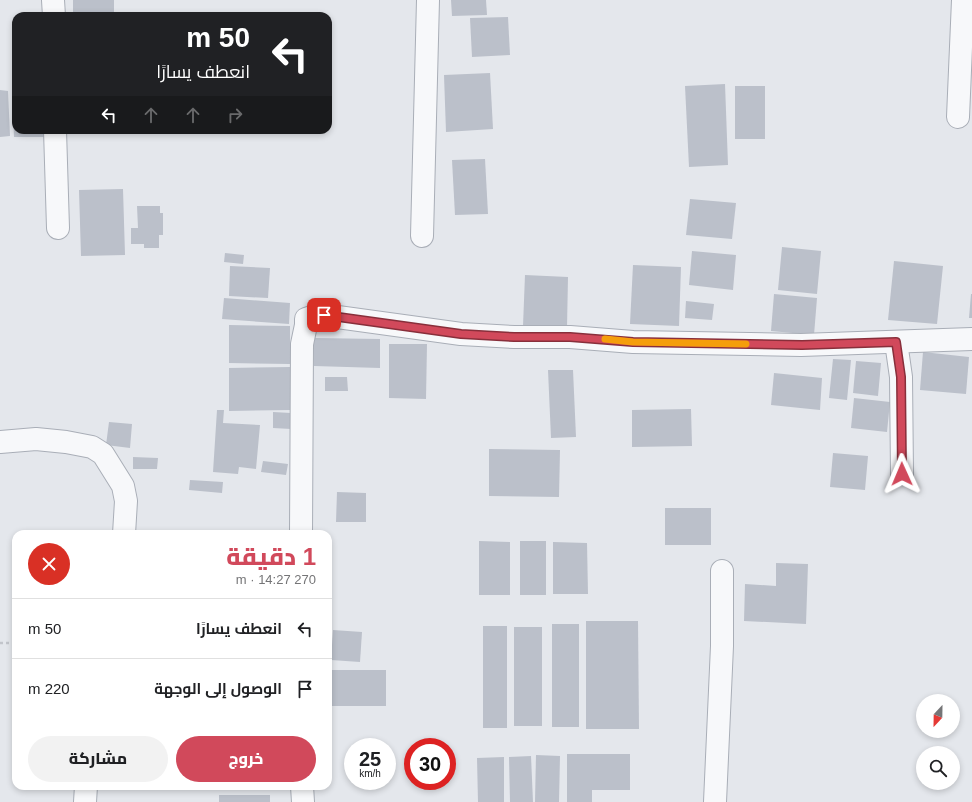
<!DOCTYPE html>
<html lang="ar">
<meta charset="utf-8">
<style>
:root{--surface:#fff;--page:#f2f2f2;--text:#202124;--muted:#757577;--line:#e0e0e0;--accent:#d1495b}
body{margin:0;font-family:Arial,Cairo,sans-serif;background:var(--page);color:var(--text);direction:rtl;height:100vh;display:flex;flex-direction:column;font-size:15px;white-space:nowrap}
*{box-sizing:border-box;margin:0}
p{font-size:13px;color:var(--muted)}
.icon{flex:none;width:22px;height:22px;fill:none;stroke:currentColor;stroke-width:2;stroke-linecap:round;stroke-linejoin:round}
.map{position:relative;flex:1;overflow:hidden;direction:ltr}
.drawer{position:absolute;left:12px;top:530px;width:320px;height:260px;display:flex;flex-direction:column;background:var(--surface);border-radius:12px;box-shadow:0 2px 6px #0003;direction:rtl}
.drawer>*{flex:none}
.guide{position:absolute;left:12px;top:12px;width:320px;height:122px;border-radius:12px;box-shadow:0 2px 6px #0003;direction:rtl;background:#202124;color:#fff;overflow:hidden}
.needle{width:26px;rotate:202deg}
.controls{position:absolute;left:916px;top:694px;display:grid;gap:8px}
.controls a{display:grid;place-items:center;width:44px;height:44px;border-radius:50%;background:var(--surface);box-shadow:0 2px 6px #0003;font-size:20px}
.speed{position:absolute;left:344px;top:738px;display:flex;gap:8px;font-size:20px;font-weight:700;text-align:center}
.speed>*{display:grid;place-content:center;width:52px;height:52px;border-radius:50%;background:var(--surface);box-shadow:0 2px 6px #0003;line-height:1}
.speed small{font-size:10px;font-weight:400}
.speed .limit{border:6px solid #d22;background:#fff;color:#111}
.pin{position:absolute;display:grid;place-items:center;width:34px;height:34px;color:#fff;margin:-17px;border-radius:8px;box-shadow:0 2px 6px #0006}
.me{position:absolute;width:44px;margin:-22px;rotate:359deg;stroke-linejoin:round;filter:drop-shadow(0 0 3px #0008)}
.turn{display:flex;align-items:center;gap:14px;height:84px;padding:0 16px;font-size:18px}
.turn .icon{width:52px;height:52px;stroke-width:2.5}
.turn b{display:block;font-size:28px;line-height:34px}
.lanes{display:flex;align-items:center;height:38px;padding:0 16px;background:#0003;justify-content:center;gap:20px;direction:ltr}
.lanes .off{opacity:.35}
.round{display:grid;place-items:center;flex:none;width:42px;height:42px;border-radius:21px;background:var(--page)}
.head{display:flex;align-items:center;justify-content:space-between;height:68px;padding:0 16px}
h1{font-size:24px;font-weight:800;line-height:30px;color:var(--accent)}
.primary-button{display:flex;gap:8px;margin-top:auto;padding:8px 16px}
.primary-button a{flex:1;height:46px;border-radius:24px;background:var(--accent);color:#fff;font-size:16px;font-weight:800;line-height:46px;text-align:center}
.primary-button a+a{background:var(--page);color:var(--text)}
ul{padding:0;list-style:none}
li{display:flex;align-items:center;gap:12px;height:60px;padding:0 16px;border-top:1px solid var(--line)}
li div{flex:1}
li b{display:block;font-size:15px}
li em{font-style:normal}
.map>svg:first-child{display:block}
</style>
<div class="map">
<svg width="972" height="802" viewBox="0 0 972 802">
<rect width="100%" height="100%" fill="#e4e7ec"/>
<!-- building -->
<g fill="#bbc0ca">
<rect x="73" y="0" width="41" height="12"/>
<polygon points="451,0 486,0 487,15 452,16"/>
<polygon points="508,17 510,55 472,57 470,18"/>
<polygon points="490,73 493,129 446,132 444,75"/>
<polygon points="725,84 728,165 689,167 685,86"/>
<rect x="735" y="86" width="30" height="53"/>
<polygon points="12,89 16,89 16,130 46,130 47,137 14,137"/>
<polygon points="0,90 8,91 10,136 0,137"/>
<polygon points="485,159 488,214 455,215 452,160"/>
<polygon points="123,189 125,255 81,256 79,190"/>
<polygon points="690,199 736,203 732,239 686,235"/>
<polygon points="137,206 160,206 160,213 163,213 163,235 159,235 159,248 144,248 144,244 131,244 131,228 138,228"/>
<polygon points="782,247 821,251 817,294 778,290"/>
<polygon points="692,251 736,255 733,290 689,285"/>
<polygon points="225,253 244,255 243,264 224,262"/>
<polygon points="894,261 943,266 937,324 888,320"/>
<polygon points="633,265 681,267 679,326 630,324"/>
<polygon points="230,266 270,268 268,298 229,296"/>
<polygon points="525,275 568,277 567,327 523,326"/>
<polygon points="774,294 817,298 814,335 771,331"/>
<polygon points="971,294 972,294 972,318 969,318"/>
<polygon points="224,298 290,303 289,324 222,319"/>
<polygon points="686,301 714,304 712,320 685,318"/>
<polygon points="229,325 290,326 290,364 229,363"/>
<polygon points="314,338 380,339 380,368 314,366"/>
<polygon points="389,344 427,344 426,399 389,398"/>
<polygon points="923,352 969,357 966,394 920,390"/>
<polygon points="833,359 851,360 847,400 829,398"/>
<polygon points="856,361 881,363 878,396 853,393"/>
<polygon points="291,367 291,410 229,411 229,368"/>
<polygon points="548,370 573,370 576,437 551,438"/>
<polygon points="774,373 822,378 820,410 771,405"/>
<polygon points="325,377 347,377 348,391 325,391"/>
<polygon points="854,398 890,402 887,432 851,428"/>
<polygon points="691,409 692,446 632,447 632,410"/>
<polygon points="217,410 224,410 223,423 260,425 256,469 239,467 238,474 213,472"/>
<polygon points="273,412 291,413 291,429 273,428"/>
<polygon points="109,422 132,424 130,448 106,445"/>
<polygon points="489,449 560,450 559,497 489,496"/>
<polygon points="833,453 868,456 865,490 830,487"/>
<polygon points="133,457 158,458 157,469 133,469"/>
<polygon points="263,461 288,464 286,475 261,472"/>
<polygon points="190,480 223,482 222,493 189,490"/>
<polygon points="337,492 366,493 366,522 336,522"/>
<rect x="665" y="508" width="46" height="37"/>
<polygon points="479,541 510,542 510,595 479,595"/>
<rect x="520" y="541" width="26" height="54"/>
<polygon points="553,542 587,543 588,594 553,594"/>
<polygon points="776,563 808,564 806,624 744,621 745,584 776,586"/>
<polygon points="586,621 638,621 639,729 586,729"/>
<rect x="552" y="624" width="27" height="103"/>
<rect x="483" y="626" width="24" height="102"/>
<rect x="514" y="627" width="28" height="99"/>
<polygon points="333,630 362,632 360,662 331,660"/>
<polygon points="331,670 386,670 386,706 330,706"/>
<polygon points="567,754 630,754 630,790 592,790 592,802 567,802"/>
<polygon points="536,755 560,756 559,802 535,802"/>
<polygon points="531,756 533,802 510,802 509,757"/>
<polygon points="504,757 504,802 478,802 477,758"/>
<rect x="219" y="795" width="51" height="7"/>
</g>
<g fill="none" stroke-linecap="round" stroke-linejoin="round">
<!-- minor casing -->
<g stroke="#a9aeb7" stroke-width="24">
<g id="minor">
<polyline points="53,0 54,16"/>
<polyline points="958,117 963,0"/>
<polyline points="55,130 58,228"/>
<polyline points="422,236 428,0"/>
<polyline points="896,342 901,377 902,474"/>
<polyline points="0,442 36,439 66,442 92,447 103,454 123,486 126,501 124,534"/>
<polyline points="301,534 302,344 306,325 306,319 315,316 323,315 461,334 514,337 570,337 633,342 801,345 972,339"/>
<polyline points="302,786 303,802"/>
<polyline points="85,802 86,786"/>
<polyline points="715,802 722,646 722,571"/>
</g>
</g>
<!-- path -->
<polyline stroke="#c2c5cb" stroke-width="2.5" stroke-dasharray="3 3" stroke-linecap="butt" points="0,643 16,643"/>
<!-- minor -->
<use href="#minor" stroke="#f7f8fa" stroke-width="22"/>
</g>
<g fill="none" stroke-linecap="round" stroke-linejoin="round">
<!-- route casing -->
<g stroke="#882f3b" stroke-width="10">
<polyline id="route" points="324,315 461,334 514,337 570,337 633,342 802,345 896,342 901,377 902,474"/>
</g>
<!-- route -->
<use href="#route" stroke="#d1495b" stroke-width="7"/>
<!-- slow -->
<polyline stroke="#f59e0b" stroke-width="7" points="605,339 633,342 746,344"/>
</g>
</svg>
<div class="controls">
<a><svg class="needle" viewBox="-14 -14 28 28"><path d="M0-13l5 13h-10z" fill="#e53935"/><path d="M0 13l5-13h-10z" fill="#757577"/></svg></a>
<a><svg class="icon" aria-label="search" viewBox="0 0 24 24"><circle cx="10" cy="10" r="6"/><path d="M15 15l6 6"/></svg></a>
</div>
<div class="speed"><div>25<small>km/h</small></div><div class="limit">30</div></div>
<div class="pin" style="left:324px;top:315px;background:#d93025"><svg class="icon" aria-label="arrive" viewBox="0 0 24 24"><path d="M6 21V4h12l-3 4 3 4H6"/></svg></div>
<svg class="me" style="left:902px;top:474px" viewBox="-20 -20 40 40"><path d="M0-17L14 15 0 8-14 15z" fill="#d1495b" stroke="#fff" stroke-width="4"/></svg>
<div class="guide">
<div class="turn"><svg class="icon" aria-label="left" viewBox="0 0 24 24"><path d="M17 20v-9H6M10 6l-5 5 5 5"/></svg><div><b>50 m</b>انعطف يسارًا</div></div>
<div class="lanes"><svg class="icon" aria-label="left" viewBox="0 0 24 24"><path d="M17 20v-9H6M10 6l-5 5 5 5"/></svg><svg class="icon off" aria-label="ahead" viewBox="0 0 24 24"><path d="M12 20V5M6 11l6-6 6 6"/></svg><svg class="icon off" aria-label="ahead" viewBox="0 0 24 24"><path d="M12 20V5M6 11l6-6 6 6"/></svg><svg class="icon off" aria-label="right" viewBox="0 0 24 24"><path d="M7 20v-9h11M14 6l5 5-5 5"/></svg></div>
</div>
<section class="drawer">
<div class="head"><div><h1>1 دقيقة</h1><p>270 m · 14:27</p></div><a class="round" style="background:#d93025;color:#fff"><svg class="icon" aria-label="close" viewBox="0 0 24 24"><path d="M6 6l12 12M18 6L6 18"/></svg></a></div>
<ul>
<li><svg class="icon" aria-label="left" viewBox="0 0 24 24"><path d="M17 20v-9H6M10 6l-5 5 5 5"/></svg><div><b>انعطف يسارًا</b></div><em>50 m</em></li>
<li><svg class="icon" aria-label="arrive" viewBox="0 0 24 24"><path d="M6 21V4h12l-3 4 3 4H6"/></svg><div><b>الوصول إلى الوجهة</b></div><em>220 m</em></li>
</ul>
<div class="primary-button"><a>خروج</a><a>مشاركة</a></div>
</section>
</div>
